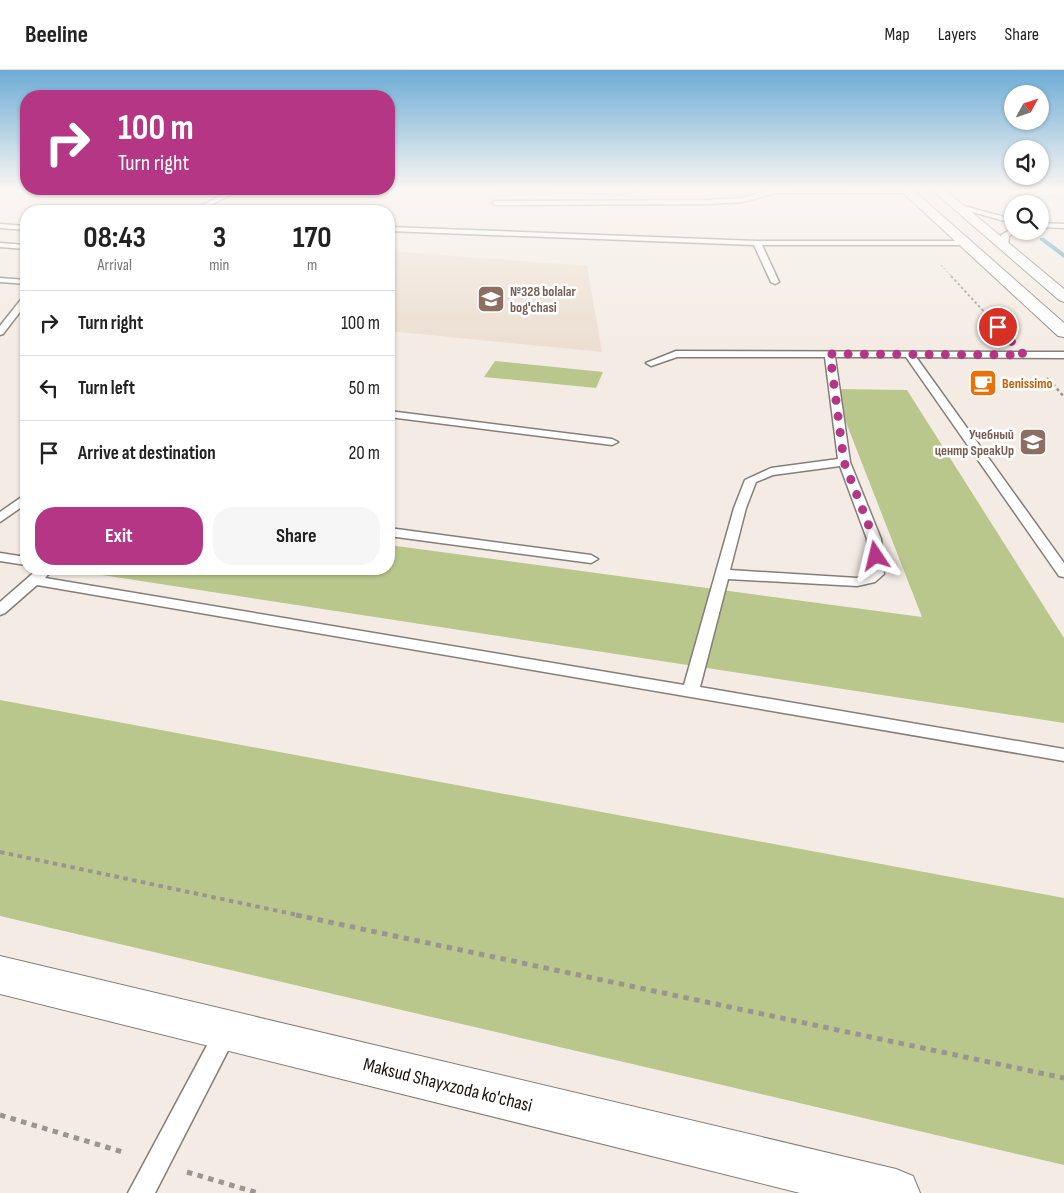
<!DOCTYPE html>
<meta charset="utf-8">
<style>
:root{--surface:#fff;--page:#f6f6f6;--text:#222;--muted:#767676;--line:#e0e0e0;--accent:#b53684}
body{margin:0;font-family:"Sofia Sans Condensed",sans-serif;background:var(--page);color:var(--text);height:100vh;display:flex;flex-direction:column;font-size:19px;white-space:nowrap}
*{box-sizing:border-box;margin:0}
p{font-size:16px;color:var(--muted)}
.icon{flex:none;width:28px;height:28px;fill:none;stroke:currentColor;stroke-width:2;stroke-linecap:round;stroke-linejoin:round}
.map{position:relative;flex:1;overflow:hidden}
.side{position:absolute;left:20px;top:135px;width:375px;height:370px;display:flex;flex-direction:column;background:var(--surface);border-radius:20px;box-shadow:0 1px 4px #0004}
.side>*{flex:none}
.guide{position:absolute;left:20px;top:20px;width:375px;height:105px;border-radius:20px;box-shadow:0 1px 4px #0004;background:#b53684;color:#fff;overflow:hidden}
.needle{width:32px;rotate:50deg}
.tools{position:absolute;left:1004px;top:15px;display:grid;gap:10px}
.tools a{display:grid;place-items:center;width:45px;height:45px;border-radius:50%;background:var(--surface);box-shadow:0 1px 4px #0004;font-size:25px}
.pin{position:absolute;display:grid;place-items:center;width:42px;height:42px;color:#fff;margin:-21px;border:2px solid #fff;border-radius:50%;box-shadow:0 1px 5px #0007}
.me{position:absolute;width:55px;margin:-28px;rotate:350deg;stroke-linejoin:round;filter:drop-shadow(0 0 4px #0008)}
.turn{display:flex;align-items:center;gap:18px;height:105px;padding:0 15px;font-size:22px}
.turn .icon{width:65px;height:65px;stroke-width:2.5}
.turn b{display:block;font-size:35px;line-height:42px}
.eta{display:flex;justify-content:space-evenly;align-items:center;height:85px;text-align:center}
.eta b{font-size:30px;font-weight:700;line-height:35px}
.button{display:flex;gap:10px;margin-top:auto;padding:10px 15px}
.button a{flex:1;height:58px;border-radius:20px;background:var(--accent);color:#fff;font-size:20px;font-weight:700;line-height:58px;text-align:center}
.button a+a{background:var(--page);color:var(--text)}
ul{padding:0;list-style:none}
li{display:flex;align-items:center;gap:15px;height:65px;padding:0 15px;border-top:1px solid var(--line)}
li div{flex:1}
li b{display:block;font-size:19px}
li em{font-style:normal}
header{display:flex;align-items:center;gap:30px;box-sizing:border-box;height:70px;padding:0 25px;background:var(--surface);border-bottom:1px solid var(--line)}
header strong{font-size:24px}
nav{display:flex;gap:28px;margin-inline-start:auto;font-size:18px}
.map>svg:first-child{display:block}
</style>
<header>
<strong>Beeline</strong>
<nav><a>Map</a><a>Layers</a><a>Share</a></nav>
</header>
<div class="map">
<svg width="1064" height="1123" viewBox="0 0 1064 1123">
<rect width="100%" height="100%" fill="#f4ece4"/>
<!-- built -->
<polygon fill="#ecded1" points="389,181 587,196 602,282 389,261"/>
<!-- green -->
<g fill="#bac78c">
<polygon points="495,291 603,302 596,318 484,307"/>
<polygon points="833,319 907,320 1064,568 1064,653 89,503 94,499 389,499 389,475 922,547"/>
<polygon points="0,630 1064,828 1064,1095 0,846"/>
</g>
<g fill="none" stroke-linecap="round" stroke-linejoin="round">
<!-- stream -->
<polygon fill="#559fbb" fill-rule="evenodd" points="1040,168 1044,168 1064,183 1064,188 1040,170"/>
<!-- service casing -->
<g stroke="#857e77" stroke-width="3">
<g id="service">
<polygon points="232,120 240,120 199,141 191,141"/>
<polygon points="499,120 640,120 621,124"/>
<polygon points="763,120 909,121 906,123 776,123 742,132 708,134 495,135 492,133 495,131 708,130 742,128 764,122"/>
<polygon points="960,135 1012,149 1012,153 958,138"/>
<polygon points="1040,153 1064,154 1064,158 1040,157"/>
<polygon points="0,154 26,156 26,160 0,158"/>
<polygon points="389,157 757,171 964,171 968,173 964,175 762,175 779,212 775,214 771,212 754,175 389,161"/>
<polygon points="1012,159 1012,161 1016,161 1009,166 1008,176 1001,178 1001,165"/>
<polygon points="0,173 26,175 26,179 0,177"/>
<polygon points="0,208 26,210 26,214 0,212"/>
<polygon points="23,227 26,227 26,234 3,264 0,265 0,256"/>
<path d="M676,281L1064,282V288L916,287L1064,493V507L1059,506L906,287H835L850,392L881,469L884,504L875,512L857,516L728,509L700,617L1064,679V691L37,515L5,543L0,545V532L38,499H53L45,508L684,615L734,438L745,410L771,398L838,389L825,287H677L651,296L646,293ZM840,396L867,469L870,503L857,508L730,500L746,438L756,412L773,405Z"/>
<polygon points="389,341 612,369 618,372 612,375 389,347"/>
<polygon points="26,424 26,434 0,452 0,442"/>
<polygon points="389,458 591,485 598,489 591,493 389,466"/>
<polygon points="0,483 26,487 26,495 0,491"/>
<polygon points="227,950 235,953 238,961 155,1123 128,1123 219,953"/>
</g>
</g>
<!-- tertiary casing -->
<g stroke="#857e77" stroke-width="2">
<polygon id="tertiary" points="0,886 896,1099 913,1106 920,1123 800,1123 0,924"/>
</g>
<!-- primary casing -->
<g stroke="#857e77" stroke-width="2">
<g id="primary">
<polygon points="900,120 913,120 1064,253 1064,267 1058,266"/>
<polygon points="932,120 945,120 1064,219 1064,232 1059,230"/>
</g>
</g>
<!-- path-far4 -->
<g stroke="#9b958f" stroke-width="1" stroke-dasharray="2 2" stroke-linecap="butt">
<polyline points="1015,120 1021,126"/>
<polyline points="1010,126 1064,127"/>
<polyline points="941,195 952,207"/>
</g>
<!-- path-far3 -->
<g stroke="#9b958f" stroke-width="2" stroke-dasharray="2.5 2.5" stroke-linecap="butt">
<polyline points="951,206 1003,262"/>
<polyline points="1047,308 1054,315"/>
</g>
<!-- path-far2 -->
<polyline stroke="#9b958f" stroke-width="2.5" stroke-dasharray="3 3" stroke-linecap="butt" points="1053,314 1064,327"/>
<!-- path-far1 -->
<polyline stroke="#9b958f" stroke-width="4" stroke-dasharray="4.5 4.5" stroke-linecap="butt" points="0,782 302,846"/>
<!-- path -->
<g stroke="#9b958f" stroke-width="5" stroke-dasharray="5.5 5.5" stroke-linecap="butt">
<polyline points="296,845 1064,1008"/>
<polyline points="0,1045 126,1083"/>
<polyline points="187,1102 258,1123"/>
</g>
<!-- service -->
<use href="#service" fill="#fff" fill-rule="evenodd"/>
<!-- tertiary -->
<use href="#tertiary" fill="#fff" fill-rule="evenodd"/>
<!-- primary -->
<use href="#primary" fill="#fff" fill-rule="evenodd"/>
</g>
<!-- sky -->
<linearGradient id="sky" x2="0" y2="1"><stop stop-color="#6dacd6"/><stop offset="0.43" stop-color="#faf6f3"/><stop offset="1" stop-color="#faf6f3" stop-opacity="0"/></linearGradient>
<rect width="1064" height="277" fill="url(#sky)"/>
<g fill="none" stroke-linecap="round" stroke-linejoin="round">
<!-- route -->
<polyline stroke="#b53684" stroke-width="9" stroke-dasharray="0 16.2" points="876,486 874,469 844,392 830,284 1024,285 998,257"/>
</g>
<!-- icons -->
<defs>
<g id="school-square" transform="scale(1.4375)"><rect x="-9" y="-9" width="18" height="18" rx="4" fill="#8d6e63" stroke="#fff"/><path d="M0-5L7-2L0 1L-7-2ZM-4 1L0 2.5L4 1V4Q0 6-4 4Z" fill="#fff"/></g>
<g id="cafe-square" transform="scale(1.4375)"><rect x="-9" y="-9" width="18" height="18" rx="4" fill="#e8710a" stroke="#fff"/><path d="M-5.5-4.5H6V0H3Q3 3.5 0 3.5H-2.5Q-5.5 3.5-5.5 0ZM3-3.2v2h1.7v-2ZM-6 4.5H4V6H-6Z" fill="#fff"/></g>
</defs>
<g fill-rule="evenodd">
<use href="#school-square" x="491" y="229"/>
<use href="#cafe-square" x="983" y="313"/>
<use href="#school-square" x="1033" y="372"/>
</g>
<g text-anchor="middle" stroke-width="5" stroke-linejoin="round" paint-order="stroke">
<!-- far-education labels -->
<g font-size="14" font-weight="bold" fill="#785e54" stroke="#fff" text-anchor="start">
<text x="510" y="226">№328 bolalar<tspan x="510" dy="16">bog'chasi</tspan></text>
<text x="1014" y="369" text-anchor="end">Учебный<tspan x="1014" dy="16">центр SpeakUp</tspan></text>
</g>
<!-- far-food labels -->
<g font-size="14" font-weight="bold" fill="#c56008" stroke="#fff" text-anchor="start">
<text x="1002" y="318">Benissimo</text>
</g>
<!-- near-street labels -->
<g font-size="19" fill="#181512" stroke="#fff">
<text transform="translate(448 1014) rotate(14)" y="7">Maksud Shayxzoda ko'chasi</text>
</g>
</g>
</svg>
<div class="tools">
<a><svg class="needle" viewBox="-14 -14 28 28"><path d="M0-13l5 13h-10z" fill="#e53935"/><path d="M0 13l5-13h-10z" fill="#767676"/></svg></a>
<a><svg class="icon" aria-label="sound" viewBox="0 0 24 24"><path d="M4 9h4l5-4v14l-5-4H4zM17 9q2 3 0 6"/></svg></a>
<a><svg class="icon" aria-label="search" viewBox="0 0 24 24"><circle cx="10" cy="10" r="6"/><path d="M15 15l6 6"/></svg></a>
</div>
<div class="pin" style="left:998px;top:257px;background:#d93025"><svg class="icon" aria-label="arrive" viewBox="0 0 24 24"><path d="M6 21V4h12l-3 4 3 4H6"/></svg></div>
<svg class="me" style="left:876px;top:486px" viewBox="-20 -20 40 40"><path d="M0-17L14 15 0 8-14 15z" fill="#b53684" stroke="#fff" stroke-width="4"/></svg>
<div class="guide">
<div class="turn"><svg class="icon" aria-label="right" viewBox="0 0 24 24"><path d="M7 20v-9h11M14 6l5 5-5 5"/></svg><div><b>100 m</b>Turn right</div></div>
</div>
<section class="side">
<div class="eta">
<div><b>08:43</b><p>Arrival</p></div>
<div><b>3</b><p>min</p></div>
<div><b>170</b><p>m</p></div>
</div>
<ul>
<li><svg class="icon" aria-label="right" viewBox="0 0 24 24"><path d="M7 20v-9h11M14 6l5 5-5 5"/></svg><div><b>Turn right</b></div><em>100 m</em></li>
<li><svg class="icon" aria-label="left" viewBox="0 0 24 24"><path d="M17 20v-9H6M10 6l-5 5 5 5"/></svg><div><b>Turn left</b></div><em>50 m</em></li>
<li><svg class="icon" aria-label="arrive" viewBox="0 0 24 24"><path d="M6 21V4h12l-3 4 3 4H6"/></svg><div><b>Arrive at destination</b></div><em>20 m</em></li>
</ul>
<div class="button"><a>Exit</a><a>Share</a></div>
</section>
</div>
